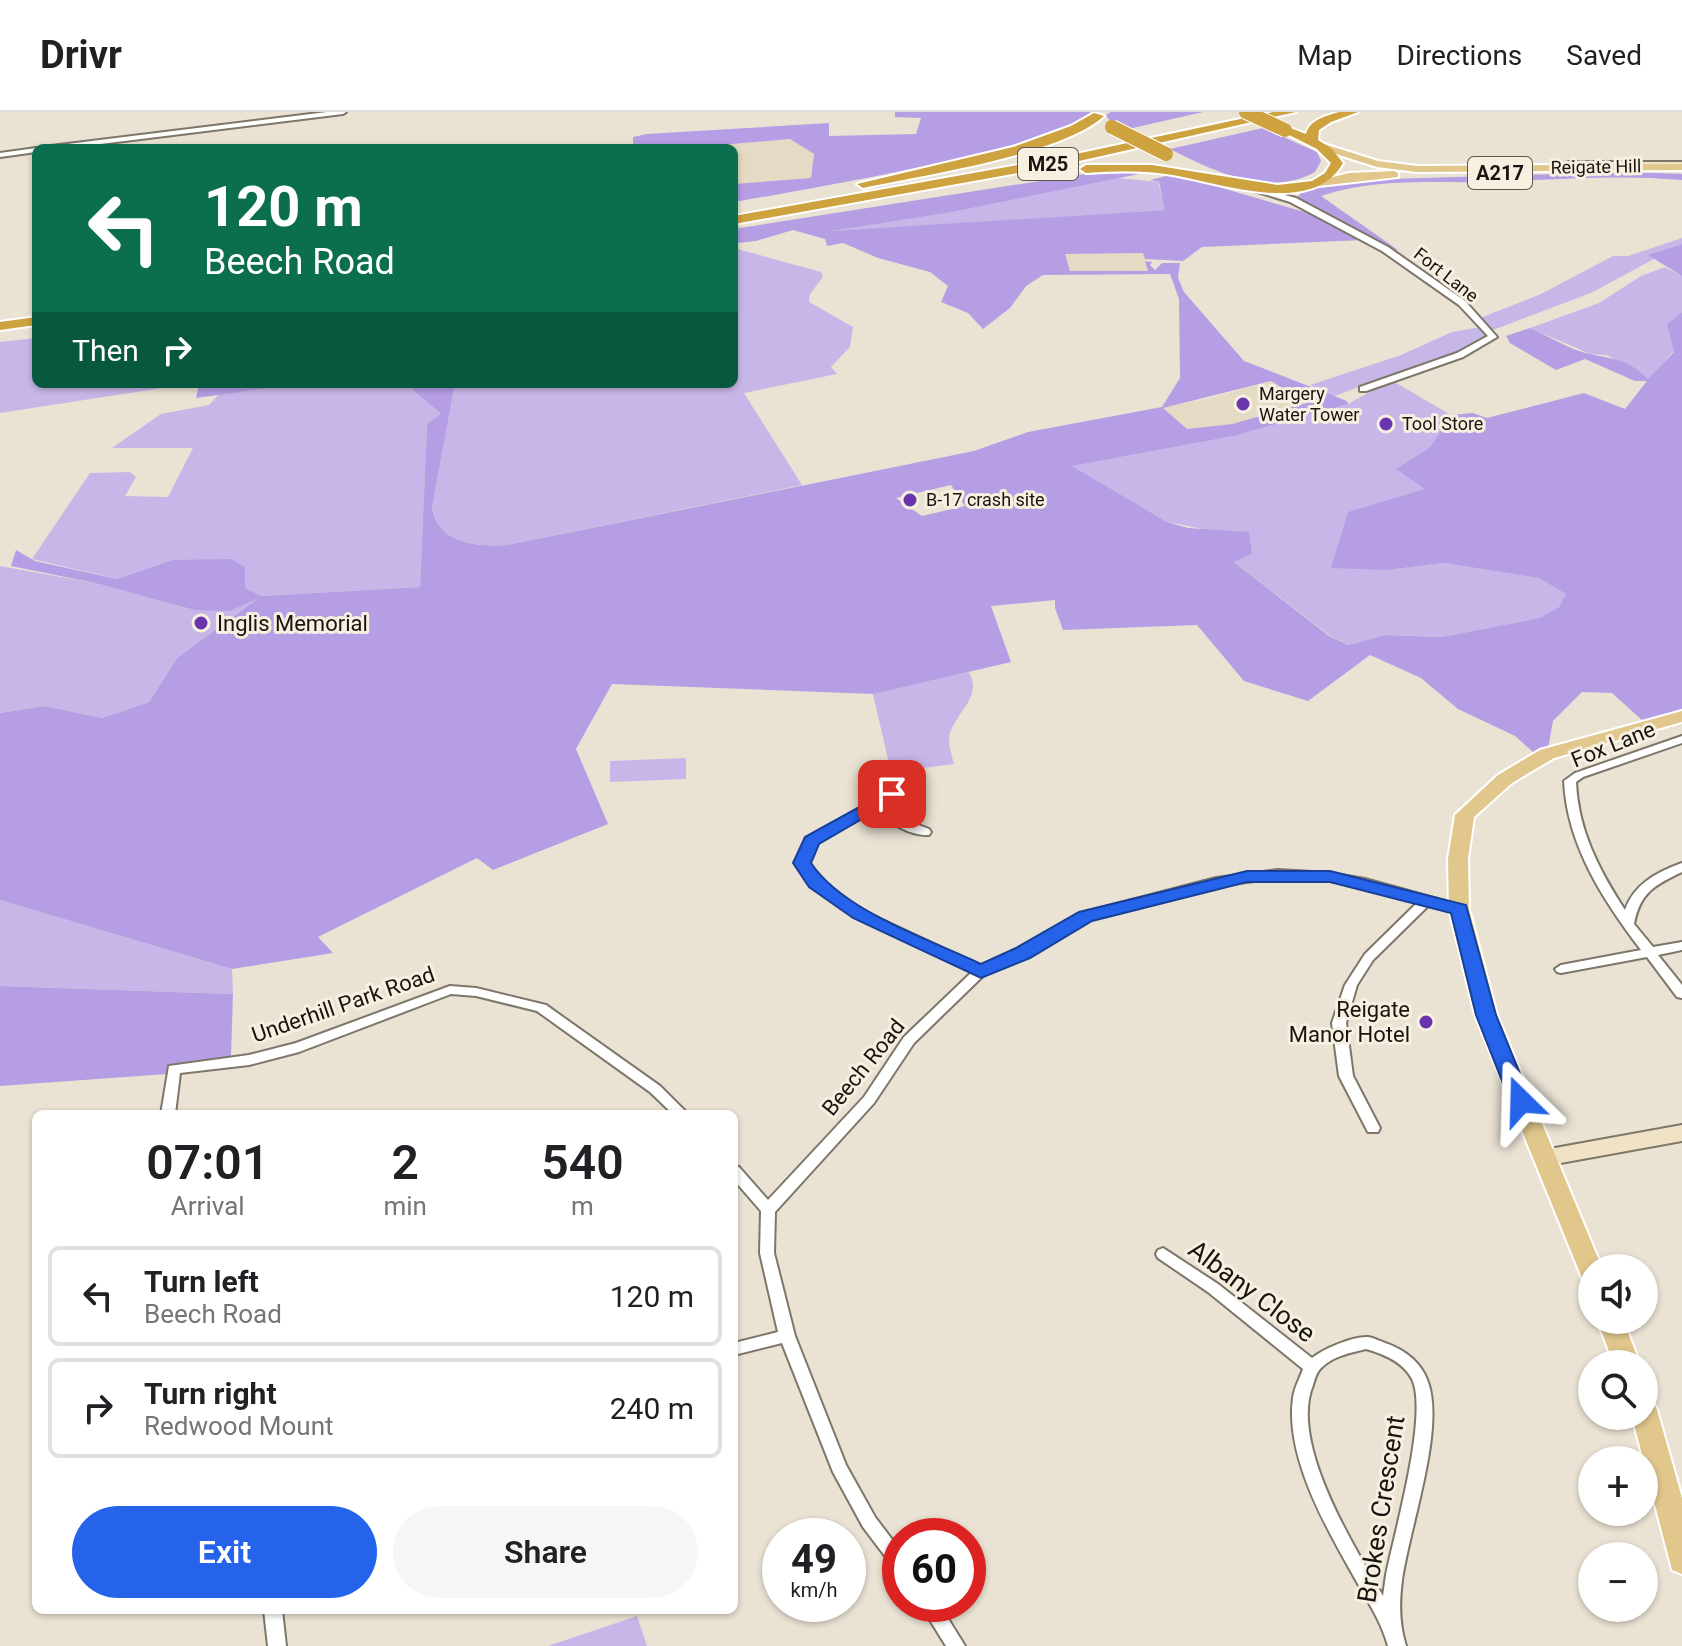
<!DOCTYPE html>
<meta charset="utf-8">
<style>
:root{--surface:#fff;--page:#f6f6f6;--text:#202124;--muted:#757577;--line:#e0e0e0;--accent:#2563eb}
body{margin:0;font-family:Roboto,sans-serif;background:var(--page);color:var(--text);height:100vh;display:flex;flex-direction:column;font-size:30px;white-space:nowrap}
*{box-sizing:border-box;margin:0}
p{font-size:26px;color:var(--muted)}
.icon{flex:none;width:44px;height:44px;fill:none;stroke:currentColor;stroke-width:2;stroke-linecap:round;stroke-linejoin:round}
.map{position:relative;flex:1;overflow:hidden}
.panel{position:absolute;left:32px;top:998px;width:706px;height:504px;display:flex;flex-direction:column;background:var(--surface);border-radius:12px;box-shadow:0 2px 6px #0004}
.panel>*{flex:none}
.top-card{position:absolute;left:32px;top:32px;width:706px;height:244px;border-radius:12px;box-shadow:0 2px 6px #0004;background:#0b6e4f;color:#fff;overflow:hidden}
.buttons{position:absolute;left:1578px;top:1142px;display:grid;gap:16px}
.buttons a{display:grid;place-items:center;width:80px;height:80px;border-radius:50%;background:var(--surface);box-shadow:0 2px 6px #0004;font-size:40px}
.speed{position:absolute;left:762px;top:1406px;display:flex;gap:16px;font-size:40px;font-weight:700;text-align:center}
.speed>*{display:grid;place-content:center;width:104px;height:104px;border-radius:50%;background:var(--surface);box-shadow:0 2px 6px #0004;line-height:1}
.speed small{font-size:20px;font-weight:400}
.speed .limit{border:12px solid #d22;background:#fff;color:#111}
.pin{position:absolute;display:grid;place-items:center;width:68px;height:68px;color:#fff;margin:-34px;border-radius:16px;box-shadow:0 4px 12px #0006}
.me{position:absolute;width:88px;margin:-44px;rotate:338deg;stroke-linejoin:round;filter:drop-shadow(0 0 6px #0008)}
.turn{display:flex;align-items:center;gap:28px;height:168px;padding:0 40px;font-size:36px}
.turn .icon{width:104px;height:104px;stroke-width:2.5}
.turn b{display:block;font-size:56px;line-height:68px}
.then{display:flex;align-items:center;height:76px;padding:0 40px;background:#0003;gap:16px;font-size:30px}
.eta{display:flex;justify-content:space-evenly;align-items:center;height:136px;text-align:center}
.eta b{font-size:48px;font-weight:600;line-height:56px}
.button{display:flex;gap:16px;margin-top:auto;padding:16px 40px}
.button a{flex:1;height:92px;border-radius:48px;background:var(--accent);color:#fff;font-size:32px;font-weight:600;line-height:92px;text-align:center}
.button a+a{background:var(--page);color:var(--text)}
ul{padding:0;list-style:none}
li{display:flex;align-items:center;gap:24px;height:100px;margin:0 16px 12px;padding:0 24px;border:4px solid var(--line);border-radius:12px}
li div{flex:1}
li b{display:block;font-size:30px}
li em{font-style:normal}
header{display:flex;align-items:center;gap:48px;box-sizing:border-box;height:112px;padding:0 40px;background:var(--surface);border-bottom:2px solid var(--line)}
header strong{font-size:38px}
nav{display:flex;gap:44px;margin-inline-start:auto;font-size:28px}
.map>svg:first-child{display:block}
</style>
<header>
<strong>Drivr</strong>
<nav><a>Map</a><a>Directions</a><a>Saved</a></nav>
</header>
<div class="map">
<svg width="1682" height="1534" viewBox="0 0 1682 1534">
<rect width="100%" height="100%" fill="#eae3d4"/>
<!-- built -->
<g fill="#e5dbc4">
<polygon points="790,27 814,42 811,66 734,72 734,36 686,36"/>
<polygon points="1143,141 1148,159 1069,159 1065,142"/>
<polygon points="1271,269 1307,292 1232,312 1187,317 1162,295 1204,288"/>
</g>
<!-- green -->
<g fill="#c7b7e8">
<polygon points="1119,66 1158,70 1166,98 828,120"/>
<polygon points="1682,126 1682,132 1649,143 1654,147 1591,181 1493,218 1480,206 1541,182 1613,144 1628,144"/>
<path d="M734,136L821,160L823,165L810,182L809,190L853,215L850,235L831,255L837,262L744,281L802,373L507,433C478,435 438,432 432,396L455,272H734Z"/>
<polygon points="1665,155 1682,164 1682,200 1667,212 1674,239 1648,268 1607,243 1590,242 1530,216 1599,191 1641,164"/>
<path d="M1481,215L1490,224C1465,239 1447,243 1420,252C1391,263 1361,274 1332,285L1310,273L1401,243L1452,220Z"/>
<polygon points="36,226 36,272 188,272 0,301 0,230"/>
<polygon points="1391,268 1451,303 1430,335 1397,357 1426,377 1388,458 1444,451 1540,466 1566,482 1559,495 1541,506 1442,525 1385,523 1348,533 1330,524 1233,449 1208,418 1167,410 1071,354 1234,324 1348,292"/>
<polygon points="297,272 406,272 442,303 427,312 420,475 261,484 177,546 149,590 102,606 45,594 0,601 0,454 95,471 194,498 260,484 172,448 117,467 32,447 90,361 130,360 136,365 125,384 168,385 193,336 112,336 161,302 209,293 219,282"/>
<path d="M969,560C982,585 959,597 950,621C947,629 952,644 954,652L891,660L873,582Z"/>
<polygon points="686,646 686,667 610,670 610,649"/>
<polygon points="0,788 232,857 233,882 0,874"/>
<polygon points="637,1504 647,1534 548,1534"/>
</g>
<!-- forest -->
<g fill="#b69ee5" fill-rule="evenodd">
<path d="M895,0H1091C1071,33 786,81 734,90V72L811,66L814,42L790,27L686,36H633V25L647,22L829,11V24L916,22L921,6L895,5Z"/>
<polygon points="1111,0 1203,0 1124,18 1112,12 1106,3"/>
<path d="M1263,16L1317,40L1321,49L1315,60C1268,86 1213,59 1170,37Z"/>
<path d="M1131,58L1161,61H1144L951,100L832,119L1165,98L1159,70L1150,68L1174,62L1315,103L1364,128L1202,135L1183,149L1145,147L1143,141L1065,142L1070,159H1148L1145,149L1152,150L1150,153L1155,158L1162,151H1180L1178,166L1184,180L1244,249L1347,289L1348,292L1234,324L1072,354L1167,410L1188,416L1249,420L1252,442L1234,450L1329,524L1348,533L1385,523L1442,525L1540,506L1559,495L1566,482L1539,466L1444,451L1388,458L1331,456L1348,400L1425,377L1396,357L1430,335L1451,303L1473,301L1487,306L1584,281L1625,297L1647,269H1635L1585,247L1556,258L1510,231L1506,224L1530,216C1549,224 1570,238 1590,242C1617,248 1627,247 1648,267L1674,240L1667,212L1682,200V601L1644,610L1612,581L1582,580L1553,609L1547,642L1534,641L1515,624L1458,597L1421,566L1370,543L1308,589L1244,569L1197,513L1063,518L1055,496V488L991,494L1011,550L874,582L612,572L576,637L608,712L493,758L477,746L318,825L333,841L232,857L0,788V601L45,594L102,606L149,590L177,546L257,487L229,499L194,498L95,471L11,454L16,438L35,449L117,467L172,448L231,447L245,455V476L261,484L420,475L427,312L441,302L406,272H455L432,396C438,432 478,435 507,433L974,339L1028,320L1162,295L1180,266L1179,187L1170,162L1043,163L1026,174L1010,196L983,217L968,201L941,190L948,174L930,160L878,146L843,131L827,134L825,127L793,118L756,129L738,131L734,136V117L1103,59ZM1271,269L1307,291L1232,312L1187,317L1163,296ZM951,373L965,394L922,404L896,386Z"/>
<path d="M1628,60L1682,62V68C1617,62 1551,68 1486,70C1431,71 1374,66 1321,84L1398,138L1388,137L1296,87L1304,77L1354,68Z"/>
<polygon points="1682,132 1682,164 1648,143"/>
<polygon points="199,272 297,272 196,286"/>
<polygon points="0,874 233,882 231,945 209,959 0,974"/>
</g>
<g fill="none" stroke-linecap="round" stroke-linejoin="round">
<!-- street casing -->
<g stroke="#7d7669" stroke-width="4">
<g id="street">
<polygon points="327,0 346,0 343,2 68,36 48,36 51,34"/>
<polygon points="36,36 36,40 0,45 0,41"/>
<polygon points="1248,73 1296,86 1388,135 1465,189 1497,225 1463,245 1366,279 1360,279 1360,275 1457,241 1488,224 1459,193 1382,139 1290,90 1248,77"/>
<path d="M1682,624V631L1583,665L1576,670C1578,718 1599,758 1625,798C1634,772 1657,760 1682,751V760C1655,773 1640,780 1634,812L1653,835L1682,830V838L1658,843L1682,873V886L1677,885L1647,845L1561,861L1557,860L1555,857L1561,853L1641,838C1603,788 1567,733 1564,669L1575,661Z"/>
<path d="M892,679L898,682L884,691L895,704L929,717L931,720L929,723C910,724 888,711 876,696L816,731L808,751L819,768L863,799L981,854L1019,838L1082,801L1216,766L1278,758L1330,761L1365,767L1463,794L1465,797L1459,801L1429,793L1373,848L1357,873L1346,911L1353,964L1380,1016L1378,1020H1368L1339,964L1332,911L1345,873L1365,842L1418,790L1365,775L1330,769L1278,766L1216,774L1090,807L1027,844L985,862L914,931L874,991L775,1100L774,1141L795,1224L846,1353L875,1405L900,1438V1459L894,1456L863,1415L833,1360L782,1231L734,1243V1231L778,1220L760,1141L761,1099L734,1068V1054L739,1055L768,1088L864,985L904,925L972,860L855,805L811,774L796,751L807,726Z"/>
<polygon points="450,874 476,876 546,893 660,974 688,1002 673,1002 650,980 537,899 476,884 451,882 299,940 249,953 180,961 175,1002 161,1002 169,954 249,943 296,931"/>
<path d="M1163,1136L1218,1172L1312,1246C1323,1237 1353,1224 1368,1225C1374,1226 1380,1229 1385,1231C1405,1238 1421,1250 1428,1270C1445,1318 1409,1417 1402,1468C1399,1491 1399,1512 1406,1534H1388C1381,1508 1366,1487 1353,1463C1325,1414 1285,1343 1293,1286C1294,1276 1300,1266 1303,1257L1208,1180L1158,1146L1156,1142L1158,1138ZM1366,1237C1384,1242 1403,1250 1412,1267C1429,1302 1394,1422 1386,1463L1383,1484C1354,1434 1289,1331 1313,1273C1315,1267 1316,1261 1321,1256C1333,1244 1350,1241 1366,1237Z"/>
<polygon points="920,1492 939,1492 965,1534 946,1534"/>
<polygon points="264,1498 282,1498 286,1534 268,1534"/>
</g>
</g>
<!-- secondary casing -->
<g stroke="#7d7669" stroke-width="4">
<g id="secondary">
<polygon points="1569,50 1682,50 1682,56 1565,55 1565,51"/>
<polygon points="1682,1013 1682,1029 1544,1054 1537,1052 1534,1046 1537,1040 1544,1038"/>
</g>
</g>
<!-- primary casing -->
<g stroke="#fff" stroke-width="4">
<g id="primary">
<polygon points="1321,31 1378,49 1417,54 1682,52 1682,58 1417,60 1377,55 1317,36 1317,32"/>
<polygon points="1394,59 1398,61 1398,65 1319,74 1313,70 1349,61"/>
<polygon points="1682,599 1682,610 1554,646 1512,671 1474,705 1468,747 1469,797 1497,903 1602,1156 1592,1156 1592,1171 1583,1168 1580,1161 1475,903 1449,797 1448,747 1455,703 1498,663 1540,638"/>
<polygon points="1597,1208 1623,1208 1640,1252 1614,1252"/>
<polygon points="1644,1287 1653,1290 1657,1298 1682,1386 1682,1462 1672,1458 1632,1304 1644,1304"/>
</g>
</g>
<!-- highway casing -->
<g stroke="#fff" stroke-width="4">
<g id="highway">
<polygon points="1273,0 1296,0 1057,54 734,112 734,104 1057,46"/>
<path d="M1339,0H1358L1331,10L1319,18L1318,28L1332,37L1343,51C1312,107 1216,69 1166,62C1139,58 1113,59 1086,61L1080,57L1086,53H1152L1278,73L1312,69L1325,61L1331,51L1317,37L1279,18L1285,14L1306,22C1309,8 1326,4 1339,0Z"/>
<path d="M1094,1L1104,4C1062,43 922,63 863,76L857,72L1013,35L1071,14Z"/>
<polygon points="36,205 36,213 0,218 0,210"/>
</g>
</g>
<!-- street -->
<use href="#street" fill="#fff" fill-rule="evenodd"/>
<!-- secondary -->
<use href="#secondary" fill="#f0e3c5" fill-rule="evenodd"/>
<!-- primary -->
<use href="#primary" fill="#e1c78c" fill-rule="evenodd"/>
<!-- highway -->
<use href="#highway" fill="#cda23f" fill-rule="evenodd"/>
<!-- highway-bridge casing -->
<g stroke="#fff" stroke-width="16" stroke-linecap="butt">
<g id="highway-bridge">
<polyline points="1246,0 1285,18"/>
<polyline points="1112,15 1166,42"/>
</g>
</g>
<!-- highway-bridge -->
<use href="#highway-bridge" stroke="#cda23f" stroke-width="14"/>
</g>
<!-- route -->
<path fill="#2563eb" stroke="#184099" stroke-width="2" d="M892,677L900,682L898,686L819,732L811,751C844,800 929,827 981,852L1016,836L1079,800L1247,759H1330L1466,793L1496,903L1531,989L1528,994H1513L1510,989L1476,903L1451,801L1330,770H1247L1092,809L1030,846L981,866L853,806L809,775L793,751L805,725Z"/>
<!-- markers -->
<g fill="#6a35ac" stroke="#f7f0e1" stroke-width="3">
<circle cx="1243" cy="292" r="8"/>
<circle cx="1386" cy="312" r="8"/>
<circle cx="910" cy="388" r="8"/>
<circle cx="201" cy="511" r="8"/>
<circle cx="1426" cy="910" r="8"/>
</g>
<g text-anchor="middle" stroke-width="6" stroke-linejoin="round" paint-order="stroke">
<!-- far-street labels -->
<g font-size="18" fill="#181510" stroke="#f7f0e1">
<text transform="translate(1596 55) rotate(-1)" y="6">Reigate Hill</text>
<text transform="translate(1446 163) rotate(38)" y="6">Fort Lane</text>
</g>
<!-- far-poi labels -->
<g font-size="18" fill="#181510" stroke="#f7f0e1" text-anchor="start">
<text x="1259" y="288">Margery<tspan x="1259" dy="21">Water Tower</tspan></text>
<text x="1402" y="318">Tool Store</text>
<text x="926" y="394">B-17 crash site</text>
</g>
<!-- shield labels -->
<g fill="#f7f0e1" stroke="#5b574f" stroke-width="2">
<rect x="1018" y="36" width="60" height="32" rx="6"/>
<rect x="1468" y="45" width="64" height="32" rx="6"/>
</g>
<g font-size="20" font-weight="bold" fill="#181510">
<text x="1048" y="59">M25</text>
<text x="1500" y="68">A217</text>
</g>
<!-- poi labels -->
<g font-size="22" fill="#181510" stroke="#f7f0e1" text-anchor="start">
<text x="217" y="519">Inglis Memorial</text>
<text x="1410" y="905" text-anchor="end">Reigate<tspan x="1410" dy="25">Manor Hotel</tspan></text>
</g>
<!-- street labels -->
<g font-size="22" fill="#181510" stroke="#f7f0e1">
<text transform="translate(1613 632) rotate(-22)" y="8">Fox Lane</text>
<text transform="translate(343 892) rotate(-19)" y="8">Underhill Park Road</text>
<text transform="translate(863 955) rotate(-51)" y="8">Beech Road</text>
</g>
<!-- near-street labels -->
<g font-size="26" fill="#181510" stroke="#f7f0e1">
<text transform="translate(1252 1179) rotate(37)" y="9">Albany Close</text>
<text transform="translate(1381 1397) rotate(-81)" y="9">Brokes Crescent</text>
</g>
</g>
</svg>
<div class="buttons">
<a><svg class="icon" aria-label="sound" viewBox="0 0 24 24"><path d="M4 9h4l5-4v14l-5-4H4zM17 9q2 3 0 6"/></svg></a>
<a><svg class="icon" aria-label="search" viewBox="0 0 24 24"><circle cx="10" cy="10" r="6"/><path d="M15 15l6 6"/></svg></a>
<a>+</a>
<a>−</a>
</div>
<div class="speed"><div>49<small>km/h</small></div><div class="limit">60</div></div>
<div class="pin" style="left:892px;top:682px;background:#d93025"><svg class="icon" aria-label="arrive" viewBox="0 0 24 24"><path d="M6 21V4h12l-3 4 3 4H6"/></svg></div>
<svg class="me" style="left:1521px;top:989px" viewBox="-20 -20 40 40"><path d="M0-17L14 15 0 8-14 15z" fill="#2563eb" stroke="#fff" stroke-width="4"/></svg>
<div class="top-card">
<div class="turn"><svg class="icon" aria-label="left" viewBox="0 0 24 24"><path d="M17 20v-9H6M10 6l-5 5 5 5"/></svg><div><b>120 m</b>Beech Road</div></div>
<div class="then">Then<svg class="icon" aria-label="right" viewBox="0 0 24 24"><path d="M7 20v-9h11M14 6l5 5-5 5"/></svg></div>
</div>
<section class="panel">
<div class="eta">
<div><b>07:01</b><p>Arrival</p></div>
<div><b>2</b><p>min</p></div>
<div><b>540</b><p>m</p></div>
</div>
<ul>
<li><svg class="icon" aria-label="left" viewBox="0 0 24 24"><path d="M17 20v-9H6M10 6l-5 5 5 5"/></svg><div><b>Turn left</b><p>Beech Road</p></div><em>120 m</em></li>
<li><svg class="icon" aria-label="right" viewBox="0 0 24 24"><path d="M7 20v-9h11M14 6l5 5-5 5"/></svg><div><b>Turn right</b><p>Redwood Mount</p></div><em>240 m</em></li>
</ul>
<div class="button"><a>Exit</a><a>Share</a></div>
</section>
</div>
